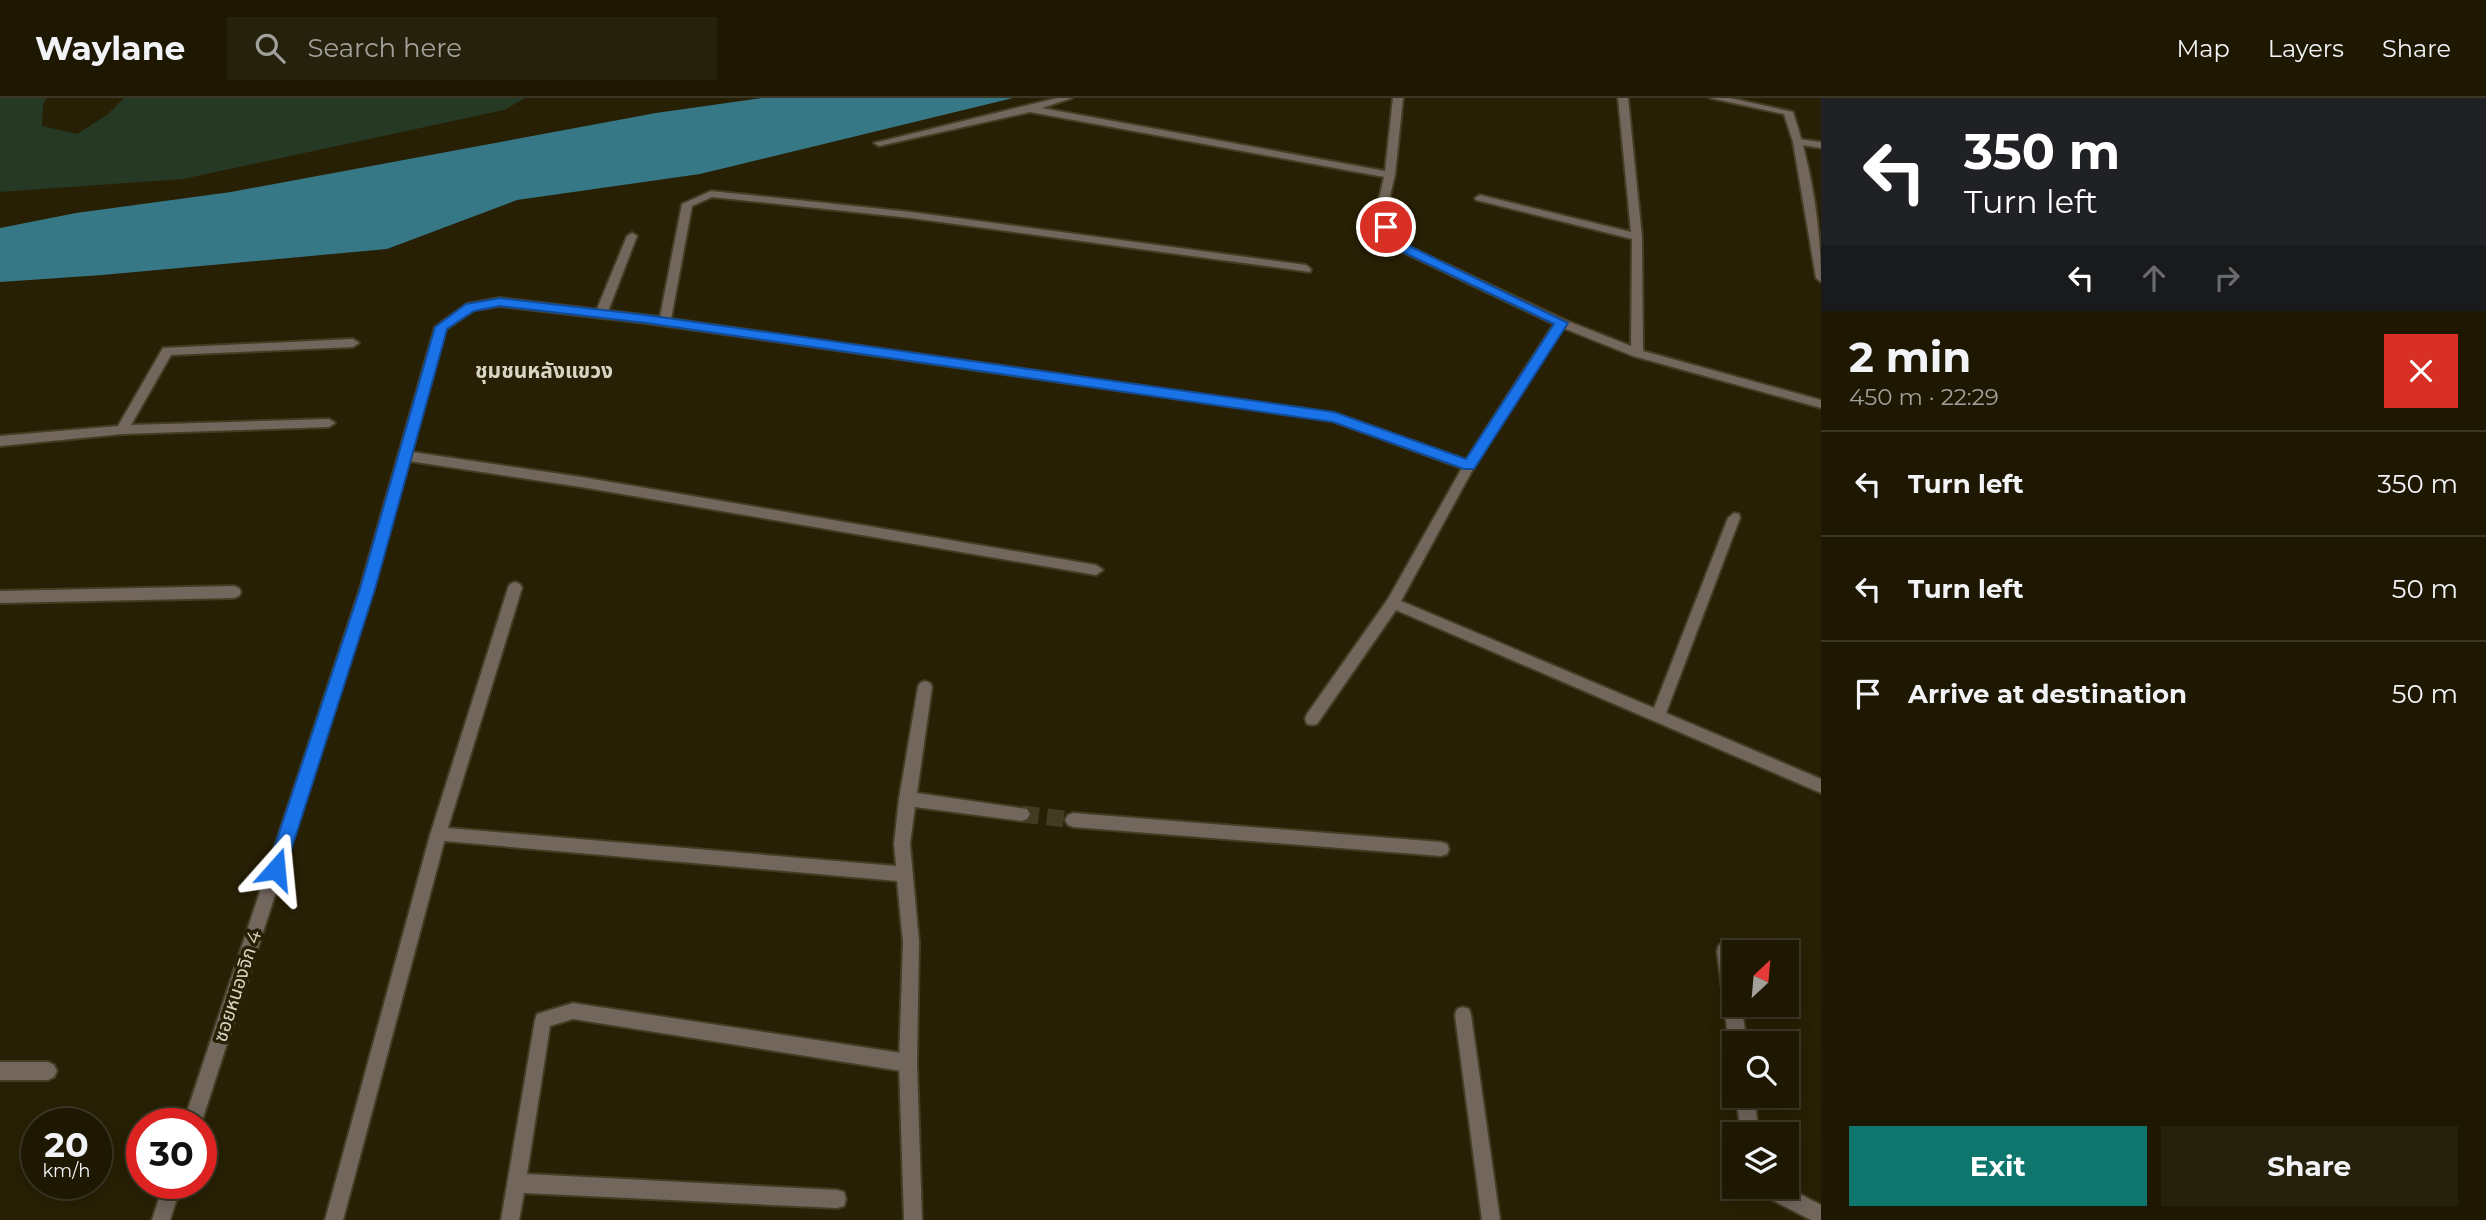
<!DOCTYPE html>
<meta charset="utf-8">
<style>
:root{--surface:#1e1803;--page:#26210d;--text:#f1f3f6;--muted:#a1a09a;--line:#3c3725;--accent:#0f766e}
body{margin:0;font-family:Montserrat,"Noto Sans Thai",sans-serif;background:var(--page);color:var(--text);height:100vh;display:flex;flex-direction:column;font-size:26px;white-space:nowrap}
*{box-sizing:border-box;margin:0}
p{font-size:23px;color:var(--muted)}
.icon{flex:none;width:38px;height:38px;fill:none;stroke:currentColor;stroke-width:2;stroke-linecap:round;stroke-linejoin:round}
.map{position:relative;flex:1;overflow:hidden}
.panel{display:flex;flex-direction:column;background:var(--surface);width:665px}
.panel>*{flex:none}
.guide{background:#202124;color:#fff;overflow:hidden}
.needle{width:46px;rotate:26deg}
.buttons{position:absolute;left:1722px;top:842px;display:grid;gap:14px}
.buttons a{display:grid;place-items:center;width:77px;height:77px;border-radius:0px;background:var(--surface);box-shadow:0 4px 18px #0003,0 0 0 2px var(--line);font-size:35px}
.speed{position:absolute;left:21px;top:1010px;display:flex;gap:14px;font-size:35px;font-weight:700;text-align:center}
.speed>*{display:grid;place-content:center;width:91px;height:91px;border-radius:50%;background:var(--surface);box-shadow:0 4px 18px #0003,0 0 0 2px var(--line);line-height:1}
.speed small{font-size:18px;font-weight:400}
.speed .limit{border:10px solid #d22;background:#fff;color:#111}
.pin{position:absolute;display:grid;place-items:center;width:60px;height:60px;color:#fff;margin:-30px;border:4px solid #fff;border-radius:50%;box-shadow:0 2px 7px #0007}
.me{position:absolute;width:77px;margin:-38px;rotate:18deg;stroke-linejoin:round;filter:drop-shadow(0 0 5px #0008)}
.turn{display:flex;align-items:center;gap:24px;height:147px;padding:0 28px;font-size:32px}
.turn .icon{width:91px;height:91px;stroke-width:2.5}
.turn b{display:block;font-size:49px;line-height:60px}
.lanes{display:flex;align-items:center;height:66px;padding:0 28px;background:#0003;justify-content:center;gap:35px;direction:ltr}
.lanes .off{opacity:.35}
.round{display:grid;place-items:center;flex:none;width:74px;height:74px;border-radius:0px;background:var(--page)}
.headline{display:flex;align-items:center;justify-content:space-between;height:119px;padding:0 28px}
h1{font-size:42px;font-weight:700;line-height:52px}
.primary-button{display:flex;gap:14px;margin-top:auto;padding:14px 28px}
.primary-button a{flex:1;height:80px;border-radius:0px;background:var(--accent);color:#fff;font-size:28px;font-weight:700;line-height:80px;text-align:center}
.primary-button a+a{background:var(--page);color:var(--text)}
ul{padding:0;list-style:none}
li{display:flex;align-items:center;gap:21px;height:105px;padding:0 28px;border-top:2px solid var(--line)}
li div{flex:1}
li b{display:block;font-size:26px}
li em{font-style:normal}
header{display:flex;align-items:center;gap:42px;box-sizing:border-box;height:98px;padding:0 35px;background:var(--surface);border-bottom:2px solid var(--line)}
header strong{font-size:33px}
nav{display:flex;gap:38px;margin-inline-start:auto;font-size:24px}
.search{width:490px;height:63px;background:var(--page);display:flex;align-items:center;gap:18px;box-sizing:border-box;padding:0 24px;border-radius:0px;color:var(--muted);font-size:26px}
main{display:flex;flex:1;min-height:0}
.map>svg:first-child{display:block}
</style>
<header>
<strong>Waylane</strong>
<div class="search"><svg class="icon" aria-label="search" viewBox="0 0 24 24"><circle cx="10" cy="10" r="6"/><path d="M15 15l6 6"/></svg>Search here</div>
<nav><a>Map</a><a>Layers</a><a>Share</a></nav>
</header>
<main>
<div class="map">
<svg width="1821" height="1122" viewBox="0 0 1821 1122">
<rect width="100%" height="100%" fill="#282004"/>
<!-- green -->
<polygon fill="#253925" points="0,0 46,0 43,7 42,28 77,36 107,17 124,0 525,0 504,12 183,81 0,94"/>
<!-- water -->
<polygon fill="#377886" points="762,0 1013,0 700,76 517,102 387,151 102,177 0,184 0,130 76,115 231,94 656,15"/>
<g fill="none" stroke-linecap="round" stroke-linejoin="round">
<!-- street-tunnel -->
<polyline stroke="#433b21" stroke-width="17" stroke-dasharray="17 8" stroke-linecap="butt" points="1022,716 1073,722"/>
<!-- lane casing -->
<g stroke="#443d23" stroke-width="4">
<g id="lane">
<polygon points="1798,41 1821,44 1821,50 1795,46 1795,42"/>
<polygon points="632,135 637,138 607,216 601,220 597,219 595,216 627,138"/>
<polygon points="438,730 443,732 446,737 343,1122 325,1122 430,737 433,732"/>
<polygon points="1725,845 1731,847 1733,853 1734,906 1741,906 1747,945 1734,945 1734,952 1729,945 1717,853 1719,847"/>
<polygon points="573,905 908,956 914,959 917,965 914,971 908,974 573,921 550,928 527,1076 837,1092 844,1094 846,1101 844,1108 837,1110 524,1095 519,1122 501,1122 535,922 537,916"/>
<polygon points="1736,998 1754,998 1759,1036 1741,1036"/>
<polygon points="1754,1088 1784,1088 1821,1107 1821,1122 1811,1122 1757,1094"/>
</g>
</g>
<!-- street casing -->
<g stroke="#443d23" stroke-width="4">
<g id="street">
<polygon points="1057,0 1072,0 1042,10 1385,73 1393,0 1403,0 1395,77 1386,114 1397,143 1565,222 1631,248 1632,141 1476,102 1475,100 1480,97 1631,134 1618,0 1628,0 1642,139 1643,253 1821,302 1821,310 1633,258 1563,230 1473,371 1401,503 1654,610 1728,420 1734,415 1739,416 1740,420 1666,615 1821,681 1821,695 1396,512 1317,626 1312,627 1307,626 1305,621 1307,616 1388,501 1462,370 1333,323 646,225 500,208 474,212 446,231 412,354 581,379 1096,467 1103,472 1096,477 581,389 409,363 374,491 201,1026 183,1026 360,491 435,229 467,206 500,200 660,219 682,106 711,93 911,114 1306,167 1311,171 1310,174 911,120 712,99 692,108 671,221 1334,315 1466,362 1554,226 1388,147 1376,114 1384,79 1030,14 879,48 874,45"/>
<path d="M1710,0H1730L1793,14C1811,68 1821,127 1821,184L1816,180L1793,44L1784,16Z"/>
<polygon points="353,241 359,245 353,249 171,257 131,327 329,321 335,325 329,329 122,336 0,348 0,338 118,328 163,250"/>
<polygon points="515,484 520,486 522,490 448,730 896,768 894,746 899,701 918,589 920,585 925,583 930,585 932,589 917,695 1027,711 1030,716 1027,721 1022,723 915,709 910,746 919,844 917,965 922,1122 904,1122 899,965 903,844 897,783 433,742 430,737 508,490 510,486"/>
<polygon points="234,488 239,490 241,494 239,498 234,500 0,505 0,493"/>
<polygon points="1073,715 1441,744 1447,746 1449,751 1447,756 1441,758 1073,729 1068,727 1065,722 1068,717"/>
<polygon points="1463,909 1469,911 1471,917 1500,1122 1482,1122 1455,917 1457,911"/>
<polygon points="0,964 48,964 54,967 57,973 54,979 48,982 0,982"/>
<polygon points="164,1085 182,1085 170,1122 152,1122"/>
</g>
</g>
<!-- lane -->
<use href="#lane" fill="#72665d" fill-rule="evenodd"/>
<!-- street -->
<use href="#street" fill="#72665d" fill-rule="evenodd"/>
</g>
<!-- route -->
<polygon fill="#1a73e8" stroke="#114b97" stroke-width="2" points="1386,126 1392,129 1397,142 1568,225 1474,371 1464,371 1333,324 646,225 500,208 474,213 447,231 375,491 285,771 282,777 276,779 269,777 267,771 360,491 435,229 466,206 500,200 646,217 1334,314 1466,361 1554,226 1388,147 1380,129"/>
<g text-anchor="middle" stroke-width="7" stroke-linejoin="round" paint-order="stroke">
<!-- street labels -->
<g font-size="19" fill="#d9d5c4" stroke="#282004">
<text transform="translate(237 888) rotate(-72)" y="7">ซอยหนองจิก 4</text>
</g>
<!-- neighbourhood labels -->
<g font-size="21" font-weight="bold" fill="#d9d5c4" stroke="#282004">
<text x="544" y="280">ชุมชนหลังแขวง</text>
</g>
</g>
</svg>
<div class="buttons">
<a><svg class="needle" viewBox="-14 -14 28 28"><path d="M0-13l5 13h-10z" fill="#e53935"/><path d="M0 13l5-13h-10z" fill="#a1a09a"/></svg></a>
<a><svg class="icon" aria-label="search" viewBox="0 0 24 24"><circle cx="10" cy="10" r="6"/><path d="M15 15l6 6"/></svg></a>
<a><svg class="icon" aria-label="layers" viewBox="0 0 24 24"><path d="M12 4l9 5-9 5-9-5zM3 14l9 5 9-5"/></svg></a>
</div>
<div class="speed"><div>20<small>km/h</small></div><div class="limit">30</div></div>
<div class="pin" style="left:1386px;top:129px;background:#d93025"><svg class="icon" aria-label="arrive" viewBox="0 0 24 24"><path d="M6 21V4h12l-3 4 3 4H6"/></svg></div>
<svg class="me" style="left:276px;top:771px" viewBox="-20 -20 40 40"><path d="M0-17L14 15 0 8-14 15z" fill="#1a73e8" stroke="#fff" stroke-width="4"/></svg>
</div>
<section class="panel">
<div class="guide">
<div class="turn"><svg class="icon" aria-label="left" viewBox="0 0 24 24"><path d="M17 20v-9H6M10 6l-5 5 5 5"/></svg><div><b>350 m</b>Turn left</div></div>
<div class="lanes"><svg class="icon" aria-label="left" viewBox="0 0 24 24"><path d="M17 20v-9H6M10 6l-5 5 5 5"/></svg><svg class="icon off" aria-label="ahead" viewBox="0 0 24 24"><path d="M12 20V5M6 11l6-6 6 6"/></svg><svg class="icon off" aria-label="right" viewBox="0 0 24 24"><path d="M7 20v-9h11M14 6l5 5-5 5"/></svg></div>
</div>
<div class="headline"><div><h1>2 min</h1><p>450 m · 22:29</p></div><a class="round" style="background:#d93025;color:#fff"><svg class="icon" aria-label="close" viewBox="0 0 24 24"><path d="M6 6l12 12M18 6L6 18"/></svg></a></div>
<ul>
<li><svg class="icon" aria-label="left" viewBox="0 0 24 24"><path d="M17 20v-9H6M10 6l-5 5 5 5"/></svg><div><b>Turn left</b></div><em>350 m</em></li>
<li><svg class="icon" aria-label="left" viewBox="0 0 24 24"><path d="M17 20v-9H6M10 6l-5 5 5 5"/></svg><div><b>Turn left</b></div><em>50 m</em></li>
<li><svg class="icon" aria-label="arrive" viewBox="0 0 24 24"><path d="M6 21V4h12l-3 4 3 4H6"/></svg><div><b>Arrive at destination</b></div><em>50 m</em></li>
</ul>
<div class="primary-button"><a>Exit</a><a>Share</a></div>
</section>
</main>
